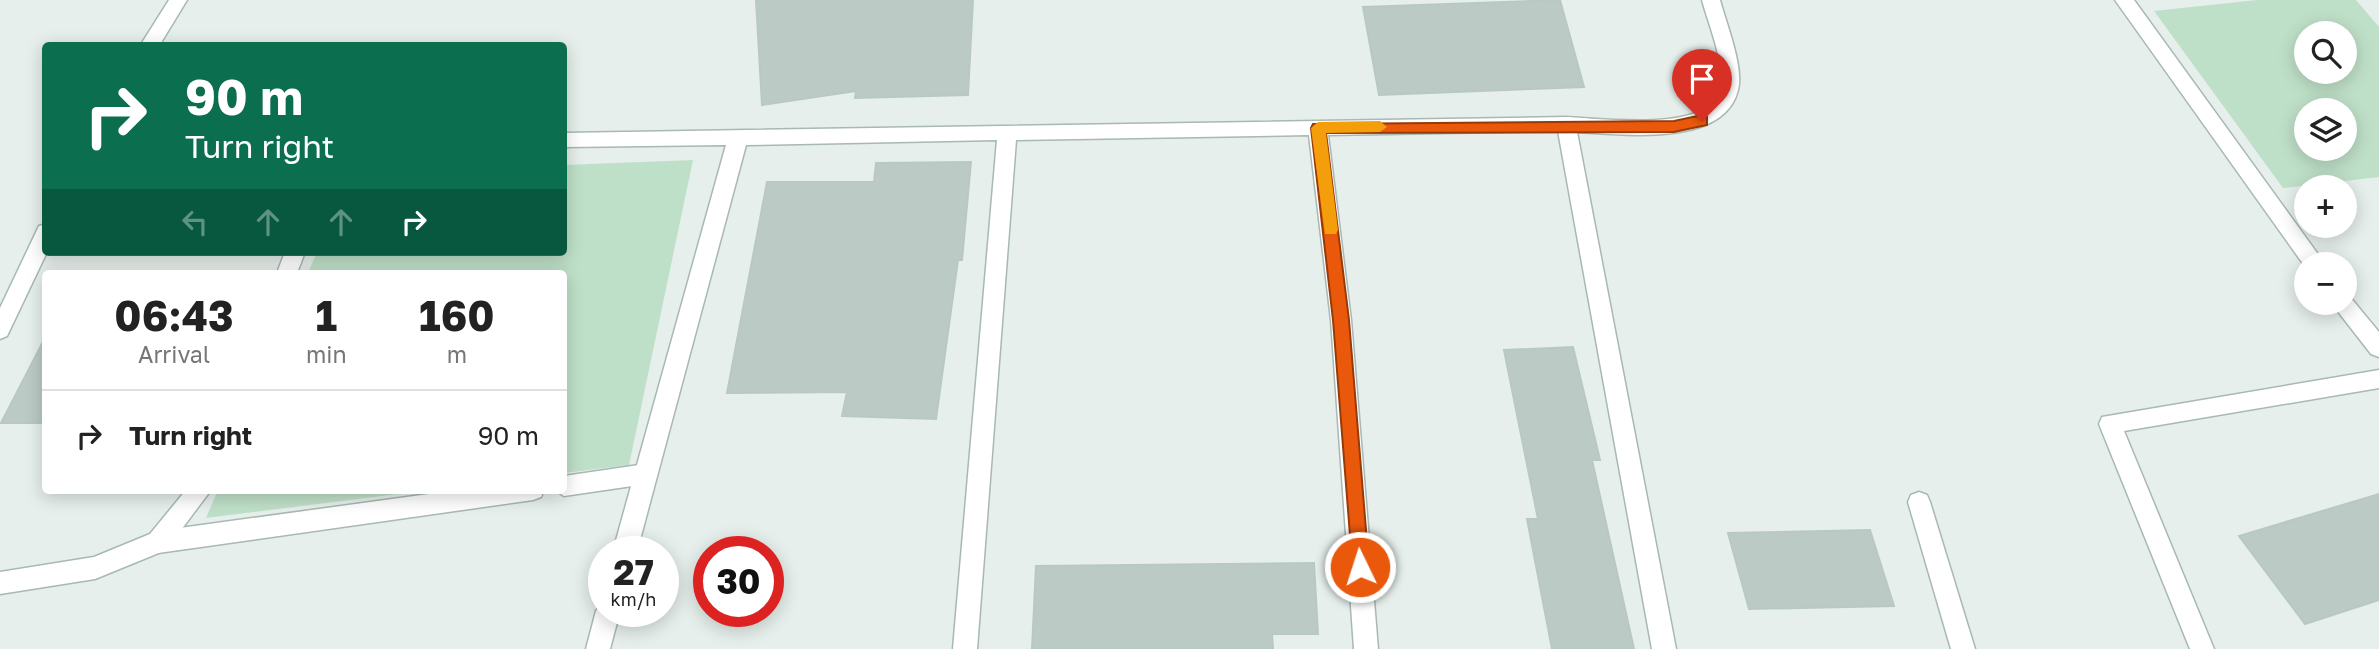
<!DOCTYPE html>
<meta charset="utf-8">
<style>
:root{--surface:#fff;--page:#f6f6f6;--text:#222;--muted:#767676;--line:#e0e0e0}
body{margin:0;font-family:"Golos Text",sans-serif;background:var(--page);color:var(--text);height:100vh;display:flex;flex-direction:column;font-size:26px;white-space:nowrap}
*{box-sizing:border-box;margin:0}
p{font-size:23px;color:var(--muted)}
.icon{flex:none;width:38px;height:38px;fill:none;stroke:currentColor;stroke-width:2;stroke-linecap:round;stroke-linejoin:round}
.map{position:relative;flex:1;overflow:hidden}
.sheet{position:absolute;left:42px;top:270px;width:525px;height:224px;display:flex;flex-direction:column;background:var(--surface);border-radius:7px;box-shadow:0 4px 18px #0003}
.sheet>*{flex:none}
.banner{position:absolute;left:42px;top:42px;width:525px;height:214px;border-radius:7px;box-shadow:0 4px 18px #0003;background:#0b6e4f;color:#fff;overflow:hidden}
.buttons{position:absolute;left:2294px;top:21px;display:grid;gap:14px}
.buttons a{display:grid;place-items:center;width:63px;height:63px;border-radius:50%;background:var(--surface);box-shadow:0 4px 18px #0003;font-size:35px}
.speed{position:absolute;left:588px;top:536px;display:flex;gap:14px;font-size:35px;font-weight:700;text-align:center}
.speed>*{display:grid;place-content:center;width:91px;height:91px;border-radius:50%;background:var(--surface);box-shadow:0 4px 18px #0003;line-height:1}
.speed small{font-size:18px;font-weight:400}
.speed .limit{border:10px solid #d22;background:#fff;color:#111}
.pin{position:absolute;display:grid;place-items:center;width:60px;height:60px;color:#fff;margin:-72px -30px;border-radius:50% 50% 50% 0;rotate:-45deg;box-shadow:0 0 7px #0007}
.pin .icon{rotate:45deg}
.me{position:absolute;width:77px;margin:-38px;rotate:356deg;stroke-linejoin:round;filter:drop-shadow(0 0 5px #0008)}
.turn{display:flex;align-items:center;gap:24px;height:147px;padding:0 28px;font-size:32px}
.turn .icon{width:91px;height:91px;stroke-width:2.5}
.turn b{display:block;font-size:49px;line-height:60px}
.lanes{display:flex;align-items:center;height:66px;padding:0 28px;background:#0003;justify-content:center;gap:35px;direction:ltr}
.lanes .off{opacity:.35}
.eta{display:flex;justify-content:space-evenly;align-items:center;height:119px;text-align:center}
.eta b{font-size:42px;font-weight:700;line-height:49px}
ul{padding:0;list-style:none}
li{display:flex;align-items:center;gap:21px;height:91px;padding:0 28px;border-top:2px solid var(--line)}
li div{flex:1}
li b{display:block;font-size:26px}
li em{font-style:normal}
.map>svg:first-child{display:block}
</style>
<div class="map">
<svg width="2379" height="649" viewBox="0 0 2379 649">
<rect width="100%" height="100%" fill="#e6efeb"/>
<!-- green -->
<g fill="#bfe0c8" fill-rule="evenodd">
<path d="M2257,0H2356L2379,27V177L2283,188L2154,11ZM2306,33H2345V72H2306ZM2306,110H2345V149H2306Z"/>
<polygon points="693,160 629,465 564,473 564,273 308,273 317,252 564,252 564,165"/>
<polygon points="218,490 430,490 206,518"/>
</g>
<!-- building -->
<g fill="#bbcac4" stroke="#b8c9c2" stroke-width="2">
<polygon points="756,0 973,0 968,95 855,98 856,91 762,105"/>
<polygon points="1560,0 1584,87 1379,95 1363,7"/>
<polygon points="971,162 962,260 958,260 936,419 842,416 847,392 727,393 767,182 874,182 876,163"/>
<polygon points="46,336 46,423 1,423"/>
<polygon points="1573,347 1600,460 1592,460 1634,649 1552,649 1527,519 1538,519 1504,350"/>
<polygon points="2379,494 2379,600 2305,624 2239,536"/>
<polygon points="1870,530 1894,606 1749,609 1728,533"/>
<polygon points="1314,563 1318,634 1272,634 1273,649 1032,649 1036,566"/>
</g>
<g fill="none" stroke-linecap="round" stroke-linejoin="round">
<!-- service casing -->
<g stroke="#a8b8b2" stroke-width="3">
<g id="service">
<polygon points="646,464 654,467 657,474 654,481 646,484 564,496 555,490 564,490 564,476"/>
<polygon points="458,490 544,490 541,497 533,500 158,553 150,550 146,542 150,534 158,531"/>
</g>
</g>
<!-- minor casing -->
<g stroke="#a8b8b2" stroke-width="3">
<g id="minor">
<polygon points="169,0 187,0 159,46 140,46"/>
<path d="M1702,0H1720C1726,23 1744,67 1738,90C1724,148 1621,134 1577,132L1676,649H1652L1558,131L1328,135L1351,320L1378,649H1354L1331,320L1309,135L1016,140L977,649H953L997,140L746,145L637,551H613L726,145L564,147V133L1566,117C1599,118 1711,134 1720,89C1725,62 1709,26 1702,0Z"/>
<polygon points="2115,0 2134,0 2325,264 2306,264 2306,268"/>
<polygon points="46,224 47,252 7,336 0,339 0,308 39,226"/>
<polygon points="285,252 305,252 297,273 277,273"/>
<polygon points="2345,295 2350,297 2379,332 2379,357 2371,354 2336,309 2333,303 2345,303"/>
<polygon points="2379,370 2379,388 2124,431 2214,649 2190,649 2099,424 2102,417"/>
<polygon points="186,490 211,490 166,550 95,579 0,594 0,572 94,557 150,534"/>
<polygon points="1919,492 1927,495 1930,502 1975,649 1951,649 1908,502 1911,495"/>
<polygon points="604,601 604,611 620,611 610,649 586,649 596,611"/>
</g>
</g>
<!-- service -->
<use href="#service" fill="#fff" fill-rule="evenodd"/>
<!-- minor -->
<use href="#minor" fill="#fff" fill-rule="evenodd"/>
</g>
<!-- route -->
<polygon fill="#ea580c" stroke="#983908" stroke-width="2" points="1702,115 1707,117 1707,125 1674,132 1326,133 1349,320 1369,567 1366,573 1360,575 1353,573 1333,320 1311,128 1313,124 1674,121"/>
<!-- slow -->
<polygon fill="#f59e0b" points="1380,121 1387,127 1380,132 1326,133 1338,230 1336,234 1325,234 1311,128 1318,122"/>
</svg>
<div class="buttons">
<a><svg class="icon" aria-label="search" viewBox="0 0 24 24"><circle cx="10" cy="10" r="6"/><path d="M15 15l6 6"/></svg></a>
<a><svg class="icon" aria-label="layers" viewBox="0 0 24 24"><path d="M12 4l9 5-9 5-9-5zM3 14l9 5 9-5"/></svg></a>
<a>+</a>
<a>−</a>
</div>
<div class="speed"><div>27<small>km/h</small></div><div class="limit">30</div></div>
<div class="pin" style="left:1702px;top:121px;background:#d93025"><svg class="icon" aria-label="arrive" viewBox="0 0 24 24"><path d="M6 21V4h12l-3 4 3 4H6"/></svg></div>
<svg class="me" style="left:1360px;top:567px" viewBox="-20 -20 40 40"><circle r="17" fill="#ea580c" stroke="#fff" stroke-width="3"/><path d="M0-11L8 9 0 5-8 9z" fill="#fff"/></svg>
<div class="banner">
<div class="turn"><svg class="icon" aria-label="right" viewBox="0 0 24 24"><path d="M7 20v-9h11M14 6l5 5-5 5"/></svg><div><b>90 m</b>Turn right</div></div>
<div class="lanes"><svg class="icon off" aria-label="left" viewBox="0 0 24 24"><path d="M17 20v-9H6M10 6l-5 5 5 5"/></svg><svg class="icon off" aria-label="ahead" viewBox="0 0 24 24"><path d="M12 20V5M6 11l6-6 6 6"/></svg><svg class="icon off" aria-label="ahead" viewBox="0 0 24 24"><path d="M12 20V5M6 11l6-6 6 6"/></svg><svg class="icon" aria-label="right" viewBox="0 0 24 24"><path d="M7 20v-9h11M14 6l5 5-5 5"/></svg></div>
</div>
<section class="sheet">
<div class="eta">
<div><b>06:43</b><p>Arrival</p></div>
<div><b>1</b><p>min</p></div>
<div><b>160</b><p>m</p></div>
</div>
<ul>
<li><svg class="icon" aria-label="right" viewBox="0 0 24 24"><path d="M7 20v-9h11M14 6l5 5-5 5"/></svg><div><b>Turn right</b></div><em>90 m</em></li>
</ul>
</section>
</div>
